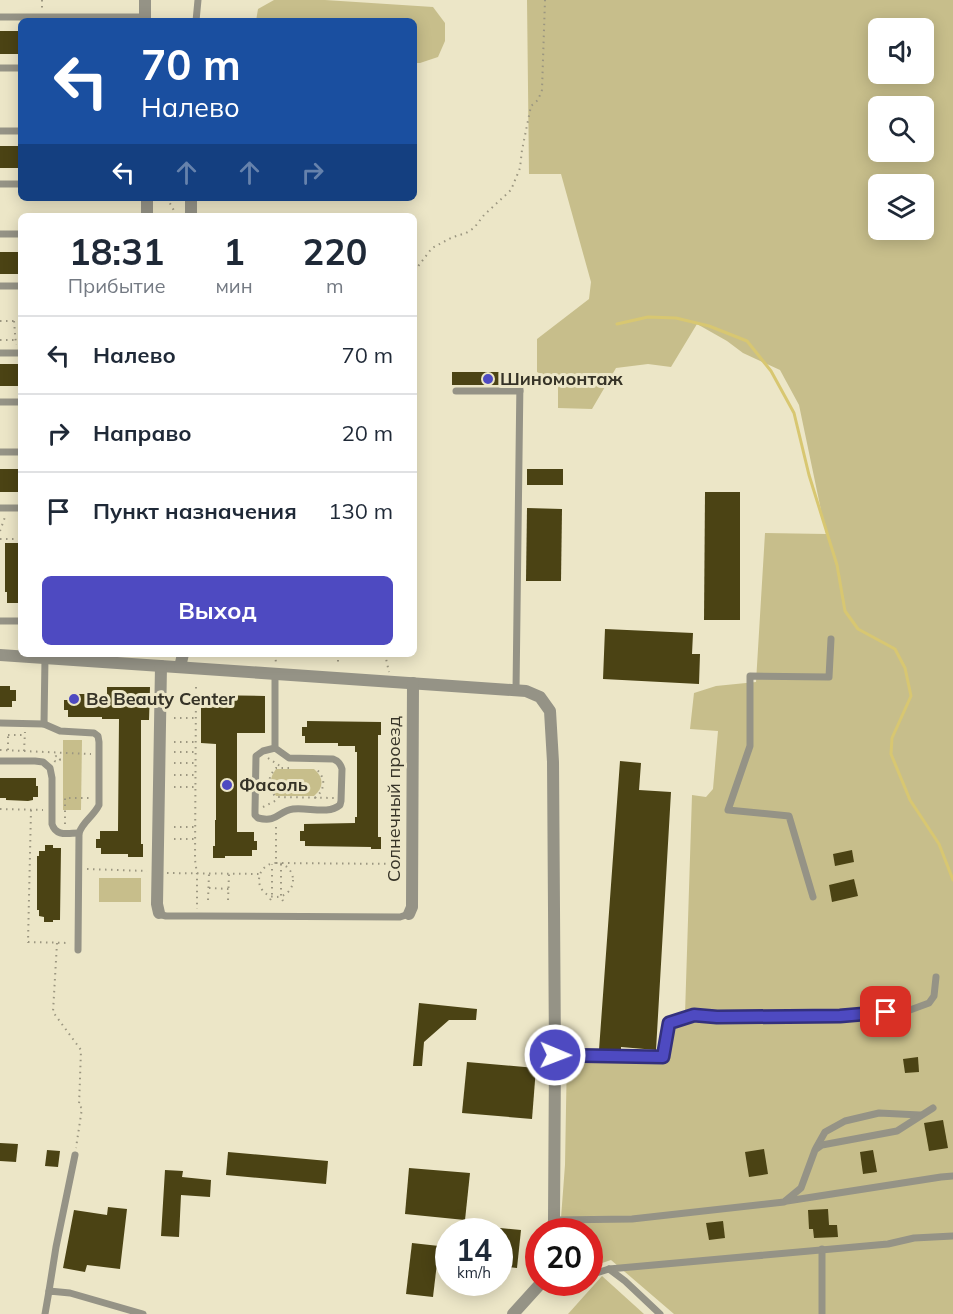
<!DOCTYPE html>
<html lang="ru">
<meta charset="utf-8">
<style>
:root{--surface:#fff;--page:#f6f6f7;--text:#1f2937;--muted:#747a83;--line:#e0e1e3;--accent:#4e4ac1}
body{margin:0;font-family:Mulish,sans-serif;background:var(--page);color:var(--text);height:100vh;display:flex;flex-direction:column;font-size:22px;white-space:nowrap}
*{box-sizing:border-box;margin:0}
p{font-size:20px;color:var(--muted)}
.icon{flex:none;width:33px;height:33px;fill:none;stroke:currentColor;stroke-width:2;stroke-linecap:round;stroke-linejoin:round}
.map{position:relative;flex:1;overflow:hidden}
.panel{position:absolute;left:18px;top:213px;width:399px;height:444px;display:flex;flex-direction:column;background:var(--surface);border-radius:9px;box-shadow:0 3px 15px #0003}
.panel>*{flex:none}
.banner{position:absolute;left:18px;top:18px;width:399px;height:183px;border-radius:9px;box-shadow:0 3px 15px #0003;background:#1a4fa0;color:#fff;overflow:hidden}
.controls{position:absolute;left:868px;top:18px;display:grid;gap:12px}
.controls a{display:grid;place-items:center;width:66px;height:66px;border-radius:9px;background:var(--surface);box-shadow:0 3px 15px #0003;font-size:30px}
.speed{position:absolute;left:435px;top:1218px;display:flex;gap:12px;font-size:30px;font-weight:700;text-align:center}
.speed>*{display:grid;place-content:center;width:78px;height:78px;border-radius:50%;background:var(--surface);box-shadow:0 3px 15px #0003;line-height:1}
.speed small{font-size:15px;font-weight:400}
.speed .limit{border:9px solid #d22;background:#fff;color:#111}
.pin{position:absolute;display:grid;place-items:center;width:51px;height:51px;color:#fff;margin:-26px;border-radius:12px;box-shadow:0 3px 9px #0006}
.me{position:absolute;width:66px;margin:-33px;rotate:91deg;stroke-linejoin:round;filter:drop-shadow(0 0 4px #0008)}
.turn{display:flex;align-items:center;gap:21px;height:126px;padding:0 24px;font-size:27px}
.turn .icon{width:78px;height:78px;stroke-width:2.5}
.turn b{display:block;font-size:42px;line-height:51px}
.lanes{display:flex;align-items:center;height:57px;padding:0 24px;background:#0003;justify-content:center;gap:30px;direction:ltr}
.lanes .off{opacity:.35}
.eta{display:flex;justify-content:space-evenly;align-items:center;height:102px;text-align:center}
.eta b{font-size:36px;font-weight:700;line-height:42px}
.button{display:flex;gap:12px;margin-top:auto;padding:12px 24px}
.button a{flex:1;height:69px;border-radius:9px;background:var(--accent);color:#fff;font-size:24px;font-weight:700;line-height:69px;text-align:center}
ul{padding:0;list-style:none}
li{display:flex;align-items:center;gap:18px;height:78px;padding:0 24px;border-top:2px solid var(--line)}
li div{flex:1}
li b{display:block;font-size:22px}
li em{font-style:normal}
.map>svg:first-child{display:block}
</style>
<div class="map">
<svg width="953" height="1314" viewBox="0 0 953 1314">
<rect width="100%" height="100%" fill="#ece6c7"/>
<!-- green -->
<g fill="#c7be8b" fill-rule="evenodd">
<polygon points="274,0 325,0 433,7 445,23 445,41 438,57 420,63 414,63 414,21 256,21 258,9"/>
<path d="M527,0H953V1314H674L611,1260L590,1267V1232L560,1231L565,1165L567,1052L661,1053L665,1016L685,1014L692,795L706,797L713,789L718,731L690,729L694,693L716,686L756,682L765,533L826,534L799,405L780,370L743,353L727,341L697,324L671,367L648,364L616,368L592,409L558,408V383L537,372V339L589,299L591,282L561,174H529ZM879,28H924V74H879ZM879,106H924V152H879ZM879,184H924V230H879Z"/>
<polygon points="63,740 82,740 81,810 63,810"/>
<path d="M276,769H314C324,777 324,788 314,796H276C269,787 269,778 276,769Z"/>
<rect x="99" y="878" width="42" height="24"/>
<polygon points="602,1276 644,1314 568,1314"/>
</g>
<g fill="none" stroke-linecap="round" stroke-linejoin="round">
<!-- stream -->
<polyline stroke="#d8c771" stroke-width="3" points="617,324 648,317 676,318 709,326 747,341 771,371 794,413 809,475 837,565 845,611 858,629 895,649 905,668 911,696 892,738 891,754 910,800 939,844 953,880"/>
</g>
<!-- building -->
<g fill="#4b4314">
<rect x="0" y="31" width="21" height="23"/>
<rect x="0" y="146" width="21" height="22"/>
<rect x="0" y="252" width="21" height="22"/>
<rect x="0" y="364" width="21" height="22"/>
<rect x="452" y="372" width="53" height="13"/>
<rect x="0" y="469" width="21" height="23"/>
<rect x="527" y="469" width="36" height="16"/>
<polygon points="705,492 740,492 740,620 704,620"/>
<polygon points="527,508 562,509 561,581 526,581"/>
<polygon points="5,543 21,543 21,603 7,603 7,592 5,592"/>
<polygon points="605,629 693,633 692,654 700,654 699,684 603,679"/>
<polygon points="0,686 10,686 10,690 16,690 16,701 12,701 12,707 0,707"/>
<polygon points="107,687 150,687 149,720 141,720 141,844 143,844 143,857 128,857 128,854 101,854 101,848 96,848 96,839 100,839 100,831 118,831 119,719 102,719 102,717 68,717 68,710 64,710 64,700 70,700 70,697 75,697 75,694 107,694"/>
<polygon points="201,695 265,696 265,733 237,733 237,832 254,832 254,841 257,841 257,850 252,850 252,856 225,856 225,858 213,858 213,846 215,846 215,820 216,820 216,744 201,743"/>
<polygon points="307,721 381,722 381,735 378,735 378,837 381,837 381,849 371,849 371,847 305,846 305,841 300,841 300,831 304,831 304,824 355,823 355,817 357,817 357,752 355,752 355,746 338,746 338,743 305,743 305,736 302,736 302,727 307,727"/>
<polygon points="620,761 641,763 639,790 671,792 656,1050 621,1047 621,1051 599,1050"/>
<polygon points="0,778 36,778 36,786 38,786 38,797 33,797 33,800 28,801 6,800 6,798 0,798"/>
<polygon points="45,845 53,845 53,848 61,848 60,920 53,920 53,922 44,922 44,917 39,916 39,910 37,910 37,856 39,856 39,851 45,851"/>
<polygon points="852,850 854,862 835,866 833,854"/>
<polygon points="854,879 858,896 832,902 829,885"/>
<polygon points="419,1003 477,1009 476,1020 449,1020 424,1042 422,1066 413,1066"/>
<polygon points="918,1057 919,1072 905,1073 903,1059"/>
<polygon points="467,1062 536,1068 532,1119 462,1113"/>
<polygon points="943,1120 948,1148 929,1151 924,1123"/>
<polygon points="0,1143 18,1144 16,1162 0,1161"/>
<polygon points="764,1149 768,1174 749,1177 745,1152"/>
<polygon points="47,1150 60,1151 58,1167 45,1166"/>
<polygon points="873,1150 877,1172 863,1174 860,1152"/>
<polygon points="228,1152 328,1161 326,1184 226,1175"/>
<polygon points="409,1168 470,1173 465,1220 405,1214"/>
<polygon points="165,1170 183,1171 182,1177 211,1180 210,1197 181,1195 179,1237 161,1236"/>
<polygon points="108,1207 127,1209 120,1269 87,1265 85,1272 63,1268 74,1210 107,1215"/>
<polygon points="828,1209 829,1225 837,1225 838,1237 814,1238 813,1229 809,1229 808,1210"/>
<polygon points="723,1221 725,1238 709,1240 706,1223"/>
<polygon points="500,1228 521,1230 517,1268 500,1266"/>
<polygon points="412,1243 439,1246 433,1297 406,1294"/>
</g>
<g fill="none" stroke-linecap="round" stroke-linejoin="round">
<!-- path -->
<g stroke="#9b9680" stroke-width="2" stroke-dasharray="1.5 4.5" stroke-linecap="butt">
<polyline points="42,0 42,8"/>
<polyline points="167,198 177,216"/>
<polyline points="414,269 416,269 432,248 453,237 466,233 474,228 484,215 511,190 520,168 522,150 531,106 538,100 542,90 545,0"/>
<polyline points="0,321 21,321"/>
<polyline points="14,321 16,345"/>
<polyline points="0,340 21,340"/>
<polyline points="0,531 5,517"/>
<polyline points="0,539 21,539"/>
<polyline points="275,654 276,663"/>
<polyline points="338,654 338,666"/>
<polyline points="385,654 389,672"/>
<polyline points="196,687 195,860 197,874 197,909"/>
<polyline points="174,718 196,718"/>
<polyline points="8,735 25,735"/>
<polyline points="174,742 196,742"/>
<polyline points="0,750 91,754"/>
<polyline points="8,750 8,732"/>
<polyline points="24,751 25,732"/>
<polyline points="174,752 196,752"/>
<circle cx="57" cy="759" r="3"/>
<polyline points="268,758 283,768"/>
<polyline points="174,763 196,763"/>
<path d="M289,768H276C267,777 267,788 276,797L334,798"/>
<polyline points="174,775 196,775"/>
<polyline points="174,787 196,787"/>
<path d="M315,798C326,789 326,777 315,768"/>
<polyline points="263,807 279,799"/>
<polyline points="0,809 43,810"/>
<polyline points="31,810 28,942 70,943"/>
<polyline points="65,824 65,798 90,798"/>
<polyline points="174,827 196,827"/>
<polyline points="276,827 276,863 402,864"/>
<polyline points="174,839 195,839"/>
<circle cx="276" cy="880" r="17"/>
<polyline points="281,864 281,897 283,901"/>
<polyline points="87,869 147,871"/>
<polyline points="167,873 261,874"/>
<polyline points="209,888 229,889"/>
<polyline points="208,900 209,874"/>
<polyline points="228,900 229,874"/>
<polyline points="270,900 272,897 272,864"/>
<polyline points="57,943 53,1012 81,1050 79,1106 82,1108 76,1148"/>
</g>
<!-- lane -->
<g stroke="#959386" stroke-width="7">
<polyline points="0,17 145,17"/>
<polyline points="196,21 198,0"/>
<polyline points="0,68 21,68"/>
<polyline points="0,131 21,131"/>
<polyline points="0,184 21,184"/>
<polyline points="0,234 21,234"/>
<polyline points="0,286 21,286"/>
<polyline points="0,353 21,353"/>
<polyline points="456,391 520,391"/>
<polyline points="0,402 21,402"/>
<polyline points="0,452 21,452"/>
<polyline points="0,508 21,508"/>
<polyline points="0,621 21,621"/>
<polyline points="516,690 520,379"/>
<path d="M0,723L44,724L60,731L94,733L98,736L99,742V805C93,817 83,821 79,833L78,950"/>
<polyline points="44,724 45,658"/>
<path d="M275,748L263,751L256,756L255,811V815L258,818C278,823 278,811 293,809C308,807 328,815 340,805L341,801L342,769C340,763 338,761 333,759L289,758L275,748V674"/>
<path d="M0,761H35L43,762L50,768L52,778V824C56,837 68,833 79,833"/>
<polyline points="813,897 789,816 728,810 750,746 750,676 829,677 831,639"/>
<polyline points="159,913 162,915 166,916 197,916 400,917 409,914"/>
<polyline points="555,1055 663,1057 669,1023 694,1015 717,1017 840,1016 910,1010 929,1003 934,996 936,977"/>
<polyline points="816,1148 825,1132 845,1121 879,1113 920,1115"/>
<polyline points="787,1201 941,1177 953,1176"/>
<polyline points="554,1220 632,1219 784,1202 801,1188 815,1150 822,1145 897,1131 933,1108"/>
<polyline points="822,1249 822,1314"/>
<polyline points="609,1269 625,1281 660,1314"/>
<polyline points="590,1275 609,1269 888,1244 914,1238 953,1236"/>
<polyline points="49,1291 56,1247 75,1155"/>
<polyline points="45,1314 49,1291 70,1293 143,1314"/>
</g>
<!-- street -->
<g stroke="#959386" stroke-width="12">
<polyline points="145,0 145,21"/>
<polyline points="147,198 147,216"/>
<polyline points="191,216 191,198"/>
<polyline points="0,655 526,691 540,697 550,711 553,762 555,1055 554,1220 553,1232"/>
<polyline points="180,667 183,654"/>
<polyline points="159,913 157,904 161,666"/>
<polyline points="409,914 412,907 413,683"/>
<polyline points="513,1314 542,1282"/>
</g>
</g>
<g fill="none" stroke-linecap="round" stroke-linejoin="round">
<!-- route casing -->
<g stroke="#33307d" stroke-width="15">
<polyline id="route" points="555,1055 663,1057 669,1023 694,1015 717,1017 840,1016 886,1012"/>
</g>
<!-- route -->
<use href="#route" stroke="#4e4ac1" stroke-width="10"/>
</g>
<!-- markers -->
<g fill="#4e4ac1" stroke="#ece6c7" stroke-width="2">
<circle cx="488" cy="379" r="6"/>
<circle cx="74" cy="699" r="6"/>
<circle cx="227" cy="785" r="6"/>
</g>
<g text-anchor="middle" stroke-width="6" stroke-linejoin="round" paint-order="stroke">
<!-- poi labels -->
<g font-size="18" font-weight="bold" fill="#363327" stroke="#ece6c7" text-anchor="start">
<text x="500" y="385">Шиномонтаж</text>
<text x="86" y="705">Be Beauty Center</text>
<text x="239" y="791">Фасоль</text>
</g>
<!-- street labels -->
<g font-size="18" fill="#363327" stroke="#ece6c7">
<text transform="translate(394 799) rotate(-90)" y="6">Солнечный проезд</text>
</g>
</g>
</svg>
<div class="controls">
<a><svg class="icon" aria-label="sound" viewBox="0 0 24 24"><path d="M4 9h4l5-4v14l-5-4H4zM17 9q2 3 0 6"/></svg></a>
<a><svg class="icon" aria-label="search" viewBox="0 0 24 24"><circle cx="10" cy="10" r="6"/><path d="M15 15l6 6"/></svg></a>
<a><svg class="icon" aria-label="layers" viewBox="0 0 24 24"><path d="M12 4l9 5-9 5-9-5zM3 14l9 5 9-5"/></svg></a>
</div>
<div class="speed"><div>14<small>km/h</small></div><div class="limit">20</div></div>
<div class="pin" style="left:886px;top:1012px;background:#d93025"><svg class="icon" aria-label="arrive" viewBox="0 0 24 24"><path d="M6 21V4h12l-3 4 3 4H6"/></svg></div>
<svg class="me" style="left:555px;top:1055px" viewBox="-20 -20 40 40"><circle r="17" fill="#4e4ac1" stroke="#fff" stroke-width="3"/><path d="M0-11L8 9 0 5-8 9z" fill="#fff"/></svg>
<div class="banner">
<div class="turn"><svg class="icon" aria-label="left" viewBox="0 0 24 24"><path d="M17 20v-9H6M10 6l-5 5 5 5"/></svg><div><b>70 m</b>Налево</div></div>
<div class="lanes"><svg class="icon" aria-label="left" viewBox="0 0 24 24"><path d="M17 20v-9H6M10 6l-5 5 5 5"/></svg><svg class="icon off" aria-label="ahead" viewBox="0 0 24 24"><path d="M12 20V5M6 11l6-6 6 6"/></svg><svg class="icon off" aria-label="ahead" viewBox="0 0 24 24"><path d="M12 20V5M6 11l6-6 6 6"/></svg><svg class="icon off" aria-label="right" viewBox="0 0 24 24"><path d="M7 20v-9h11M14 6l5 5-5 5"/></svg></div>
</div>
<section class="panel">
<div class="eta">
<div><b>18:31</b><p>Прибытие</p></div>
<div><b>1</b><p>мин</p></div>
<div><b>220</b><p>m</p></div>
</div>
<ul>
<li><svg class="icon" aria-label="left" viewBox="0 0 24 24"><path d="M17 20v-9H6M10 6l-5 5 5 5"/></svg><div><b>Налево</b></div><em>70 m</em></li>
<li><svg class="icon" aria-label="right" viewBox="0 0 24 24"><path d="M7 20v-9h11M14 6l5 5-5 5"/></svg><div><b>Направо</b></div><em>20 m</em></li>
<li><svg class="icon" aria-label="arrive" viewBox="0 0 24 24"><path d="M6 21V4h12l-3 4 3 4H6"/></svg><div><b>Пункт назначения</b></div><em>130 m</em></li>
</ul>
<div class="button"><a>Выход</a></div>
</section>
</div>
